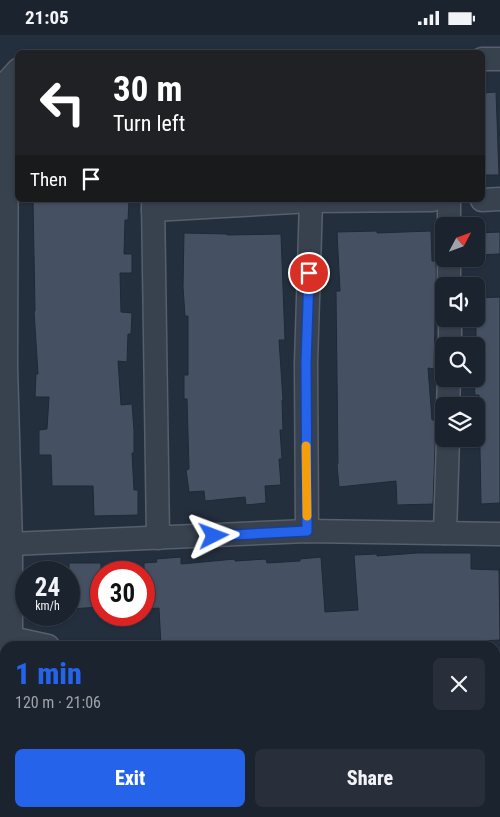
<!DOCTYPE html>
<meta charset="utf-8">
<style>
:root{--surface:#1b232e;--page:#282f3a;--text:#f1f3f6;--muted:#a0a4aa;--line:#39404a;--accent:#2563eb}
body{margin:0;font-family:"Roboto Condensed",sans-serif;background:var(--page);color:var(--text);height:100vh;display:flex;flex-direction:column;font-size:19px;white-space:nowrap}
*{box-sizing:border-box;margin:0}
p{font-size:16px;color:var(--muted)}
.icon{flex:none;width:28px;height:28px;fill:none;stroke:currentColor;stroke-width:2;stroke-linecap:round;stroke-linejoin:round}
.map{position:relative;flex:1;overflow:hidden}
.panel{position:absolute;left:0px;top:606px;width:500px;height:176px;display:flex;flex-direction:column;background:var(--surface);border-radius:15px 15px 0 0;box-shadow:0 1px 4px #0004,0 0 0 1px var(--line)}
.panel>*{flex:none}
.top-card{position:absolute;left:15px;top:15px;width:470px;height:152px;border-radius:8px;box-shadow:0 1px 4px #0004,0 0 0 1px var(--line);background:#202124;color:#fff;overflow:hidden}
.needle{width:32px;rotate:49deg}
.tools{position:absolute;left:435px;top:182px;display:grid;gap:10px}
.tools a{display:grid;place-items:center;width:50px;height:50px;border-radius:8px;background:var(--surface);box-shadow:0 1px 4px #0004,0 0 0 1px var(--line);font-size:25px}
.speed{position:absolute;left:15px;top:526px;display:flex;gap:10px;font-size:25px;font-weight:700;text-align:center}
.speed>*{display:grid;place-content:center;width:65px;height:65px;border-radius:50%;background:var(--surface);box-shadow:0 1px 4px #0004,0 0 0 1px var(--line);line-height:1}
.speed small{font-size:12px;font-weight:400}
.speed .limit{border:8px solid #d22;background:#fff;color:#111}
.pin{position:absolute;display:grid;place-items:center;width:42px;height:42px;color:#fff;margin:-21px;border:2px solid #fff;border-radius:50%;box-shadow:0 1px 5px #0007}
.me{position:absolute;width:55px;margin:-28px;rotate:87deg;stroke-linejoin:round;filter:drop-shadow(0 0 4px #0008)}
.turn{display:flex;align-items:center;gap:18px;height:105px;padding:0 15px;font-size:22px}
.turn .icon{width:65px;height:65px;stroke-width:2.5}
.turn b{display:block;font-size:35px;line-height:42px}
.then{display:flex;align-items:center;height:48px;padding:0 15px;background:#0003;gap:10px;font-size:19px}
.round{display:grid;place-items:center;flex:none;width:52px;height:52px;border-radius:8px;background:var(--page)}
.summary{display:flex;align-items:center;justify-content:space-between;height:85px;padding:0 15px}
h1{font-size:30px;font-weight:800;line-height:38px;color:var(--accent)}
.action{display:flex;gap:10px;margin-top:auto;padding:10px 15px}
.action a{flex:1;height:58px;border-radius:8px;background:var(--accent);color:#fff;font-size:20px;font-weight:800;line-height:58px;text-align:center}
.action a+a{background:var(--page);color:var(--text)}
.status{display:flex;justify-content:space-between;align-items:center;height:35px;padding:0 25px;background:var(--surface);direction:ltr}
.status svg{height:14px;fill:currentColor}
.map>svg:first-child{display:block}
</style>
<div class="status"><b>21:05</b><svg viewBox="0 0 49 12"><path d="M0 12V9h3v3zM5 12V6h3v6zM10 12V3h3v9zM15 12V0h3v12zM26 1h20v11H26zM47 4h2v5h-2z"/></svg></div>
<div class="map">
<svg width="500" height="782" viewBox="0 0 500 782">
<rect width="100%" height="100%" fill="#242f3e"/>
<!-- building -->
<g fill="#455162" stroke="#1f2835">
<polygon points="496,57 499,140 482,140 482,58"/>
<polygon points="33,165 129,165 128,185 125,185 124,219 132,219 132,238 120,238 121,277 132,278 131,299 128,299 127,327 118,326 121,370 132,369 134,395 134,418 132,418 134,455 138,455 138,480 94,481 93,451 52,451 51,420 39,420 39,395 47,394 49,362 35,362 36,339 38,339 34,276 35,276"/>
<polygon points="377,196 377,198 431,196 432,226 436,226 437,283 435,283 434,334 428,333 432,385 436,385 433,469 397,470 396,446 339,452 337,430 338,429 336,256 340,256 337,197"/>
<polygon points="500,197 500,219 476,220 476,198"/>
<polygon points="184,198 227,199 227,200 281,199 285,305 279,305 283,365 282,365 283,395 280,395 282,424 279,424 281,450 265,451 266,468 246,470 245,462 205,466 204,456 189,457 186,435 189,434 187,364 184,364 184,340 188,340 188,281 185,281 183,252"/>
<polygon points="500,262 500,468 481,469 479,360 475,360 474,344 476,344 476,263"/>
<polygon points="417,518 471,518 471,534 499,535 500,605 443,608 443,611 161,611 159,573 144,574 144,528 157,527 156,524 181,522 181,529 235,524 235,526 266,524 267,528 300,526 300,524 321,522 325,577 358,575 354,520 377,519 377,521"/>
<polygon points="69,528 101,528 101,572 69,574"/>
</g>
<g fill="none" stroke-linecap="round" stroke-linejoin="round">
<!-- lane casing -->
<g stroke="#565f6c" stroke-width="14">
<polyline id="lane" points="62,782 76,778"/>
</g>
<!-- street casing -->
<g stroke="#565f6c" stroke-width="25">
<g id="street">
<polyline points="482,24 500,24"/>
<polyline points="153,165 158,503"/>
<polyline points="449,165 449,191"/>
<polyline points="482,165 500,164"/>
<polyline points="153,175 311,166 432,165"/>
<polyline points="449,224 449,251"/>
<polyline points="450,284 450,311"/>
<polyline points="448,371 449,344"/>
<polyline points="307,496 306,329 311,166"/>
<polyline points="445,498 448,404"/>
<polyline points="11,509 307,496 500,499"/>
<polyline points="11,603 48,611"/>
<polyline points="11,611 11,509 6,331 7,47 18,35"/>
<polyline points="495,646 500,645"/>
</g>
</g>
<!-- secondary casing -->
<g stroke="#565f6c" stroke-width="30">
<g id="secondary">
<polyline points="495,723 500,723"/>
<polyline points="0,726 5,726"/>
</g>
</g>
<!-- lane -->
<use href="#lane" stroke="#38414e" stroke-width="11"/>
<!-- street -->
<use href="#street" stroke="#38414e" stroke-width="22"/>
<!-- secondary -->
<use href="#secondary" stroke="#465061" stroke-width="28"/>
</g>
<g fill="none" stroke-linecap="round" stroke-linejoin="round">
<!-- route casing -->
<g stroke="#184099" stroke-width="12">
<polyline id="route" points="214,501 307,496 306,329 309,238"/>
</g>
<!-- route -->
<use href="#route" stroke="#2563eb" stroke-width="9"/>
<!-- slow -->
<polyline stroke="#f59e0b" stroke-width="9" points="306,411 307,481"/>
</g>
</svg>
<div class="tools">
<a><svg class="needle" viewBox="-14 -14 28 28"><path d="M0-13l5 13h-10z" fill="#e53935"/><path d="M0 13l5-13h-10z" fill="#a0a4aa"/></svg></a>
<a><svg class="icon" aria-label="sound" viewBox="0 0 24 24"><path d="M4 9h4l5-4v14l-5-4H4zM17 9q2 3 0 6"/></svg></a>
<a><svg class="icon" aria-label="search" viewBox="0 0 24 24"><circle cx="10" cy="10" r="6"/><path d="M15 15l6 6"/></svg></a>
<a><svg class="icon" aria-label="layers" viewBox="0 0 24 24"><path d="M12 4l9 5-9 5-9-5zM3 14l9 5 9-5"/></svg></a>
</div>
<div class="speed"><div>24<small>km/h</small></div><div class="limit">30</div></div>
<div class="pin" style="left:309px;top:238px;background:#d93025"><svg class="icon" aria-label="arrive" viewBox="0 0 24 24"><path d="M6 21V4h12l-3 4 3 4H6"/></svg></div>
<svg class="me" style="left:214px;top:501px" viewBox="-20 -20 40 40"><path d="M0-17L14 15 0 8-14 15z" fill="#2563eb" stroke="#fff" stroke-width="4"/></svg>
<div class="top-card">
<div class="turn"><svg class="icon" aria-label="left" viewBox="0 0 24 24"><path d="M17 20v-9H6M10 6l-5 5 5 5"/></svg><div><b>30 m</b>Turn left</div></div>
<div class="then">Then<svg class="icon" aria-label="arrive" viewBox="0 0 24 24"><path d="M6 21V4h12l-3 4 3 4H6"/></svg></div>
</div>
<section class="panel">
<div class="summary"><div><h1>1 min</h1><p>120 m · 21:06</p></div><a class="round"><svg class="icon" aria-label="close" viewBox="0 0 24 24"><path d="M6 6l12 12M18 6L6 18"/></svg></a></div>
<div class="action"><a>Exit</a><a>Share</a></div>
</section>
</div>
